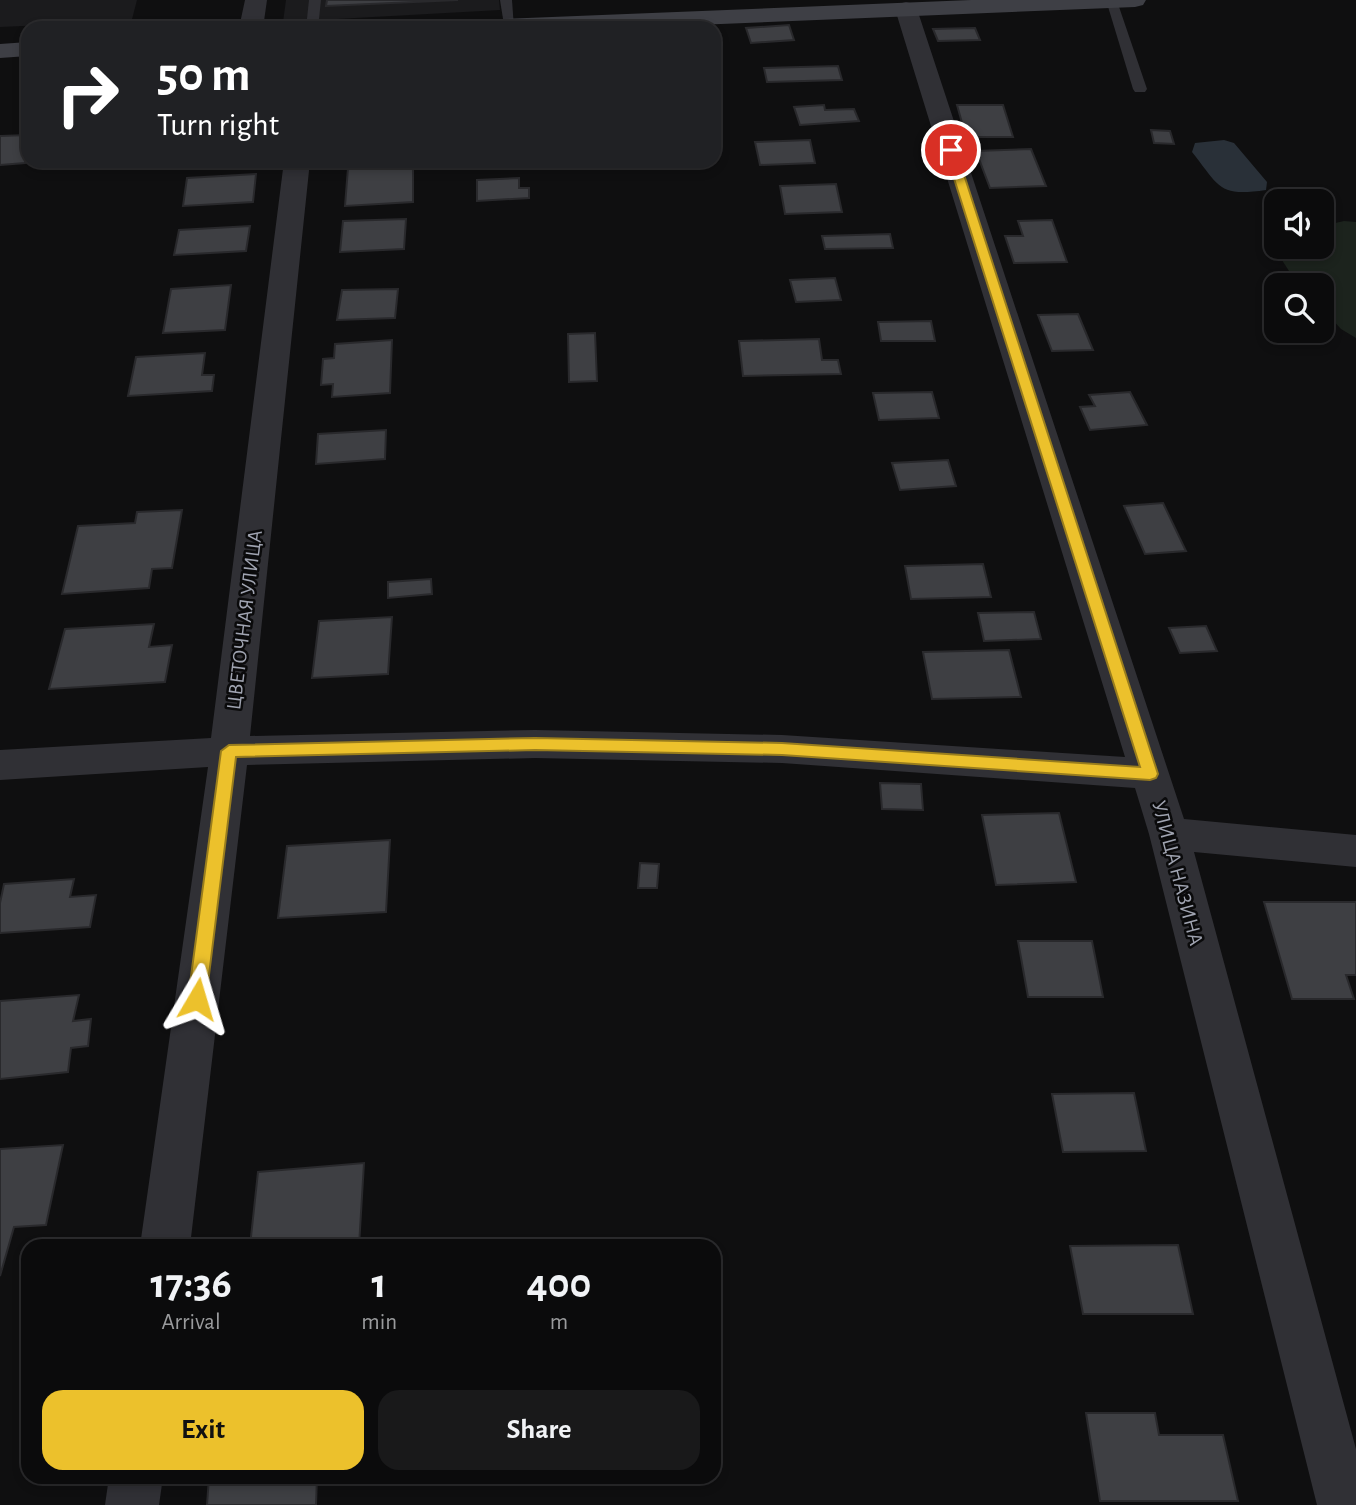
<!DOCTYPE html>
<meta charset="utf-8">
<style>
:root{--surface:#0b0b0c;--page:#19191a;--text:#f1f3f6;--muted:#9a9b9d;--line:#2b2b2d;--accent:#ecc12c}
body{margin:0;font-family:"Alegreya Sans",sans-serif;background:var(--page);color:var(--text);height:100vh;display:flex;flex-direction:column;font-size:26px;white-space:nowrap}
*{box-sizing:border-box;margin:0}
p{font-size:23px;color:var(--muted)}
.icon{flex:none;width:38px;height:38px;fill:none;stroke:currentColor;stroke-width:2;stroke-linecap:round;stroke-linejoin:round}
.map{position:relative;flex:1;overflow:hidden}
.drawer{position:absolute;left:21px;top:1239px;width:700px;height:245px;display:flex;flex-direction:column;background:var(--surface);border-radius:21px;box-shadow:0 4px 10px #0003,0 0 0 2px var(--line)}
.drawer>*{flex:none}
.banner{position:absolute;left:21px;top:21px;width:700px;height:147px;border-radius:21px;box-shadow:0 4px 10px #0003,0 0 0 2px var(--line);background:#202124;color:#fff;overflow:hidden}
.fabs{position:absolute;left:1264px;top:189px;display:grid;gap:14px}
.fabs a{display:grid;place-items:center;width:70px;height:70px;border-radius:14px;background:var(--surface);box-shadow:0 4px 10px #0003,0 0 0 2px var(--line);font-size:35px}
.pin{position:absolute;display:grid;place-items:center;width:60px;height:60px;color:#fff;margin:-30px;border:4px solid #fff;border-radius:50%;box-shadow:0 2px 7px #0007}
.me{position:absolute;width:77px;margin:-38px;rotate:7deg;stroke-linejoin:round;filter:drop-shadow(0 0 5px #0008)}
.turn{display:flex;align-items:center;gap:24px;height:147px;padding:0 21px;font-size:32px}
.turn .icon{width:91px;height:91px;stroke-width:2.5}
.turn b{display:block;font-size:49px;line-height:60px}
.eta{display:flex;justify-content:space-evenly;align-items:center;height:119px;text-align:center}
.eta b{font-size:42px;font-weight:700;line-height:49px}
.cta{display:flex;gap:14px;margin-top:auto;padding:14px 21px}
.cta a{flex:1;height:80px;border-radius:21px;background:var(--accent);color:#111;font-size:28px;font-weight:700;line-height:80px;text-align:center}
.cta a+a{background:var(--page);color:var(--text)}
.map>svg:first-child{display:block}
</style>
<div class="map">
<svg width="1356" height="1505" viewBox="0 0 1356 1505">
<rect width="100%" height="100%" fill="#0f0f10"/>
<!-- built -->
<g fill="#1b1b1d">
<polygon points="0,0 137,0 130,27 68,28 68,24 0,27"/>
<polygon points="286,0 499,0 500,10 283,22"/>
</g>
<!-- green -->
<polygon fill="#1c231d" points="1344,221 1356,222 1356,338 1341,329 1321,307 1321,285 1298,285 1280,257 1283,247 1321,247 1321,232 1331,224"/>
<!-- water -->
<path fill="#293038" d="M1224,140L1234,143L1267,182L1266,190C1218,197 1220,187 1192,152L1195,143Z"/>
<!-- building -->
<g fill="#3e3f43" stroke="#29292c" stroke-width="2">
<polygon points="327,0 458,0 326,6"/>
<polygon points="789,25 794,40 751,43 746,28"/>
<polygon points="975,28 980,40 938,41 933,29"/>
<polygon points="838,66 842,80 767,82 764,68"/>
<polygon points="824,105 825,110 854,109 859,121 800,125 794,107"/>
<polygon points="957,105 1003,105 1013,137 966,137"/>
<polygon points="1151,130 1170,131 1174,144 1154,143"/>
<polygon points="28,135 25,163 0,165 0,136"/>
<polygon points="810,140 815,163 760,165 755,142"/>
<polygon points="1031,149 1046,186 990,188 976,151"/>
<polygon points="388,161 413,161 413,202 345,206 348,168 388,166"/>
<polygon points="256,174 253,202 183,206 187,178"/>
<polygon points="519,178 519,188 529,188 529,198 477,201 477,180"/>
<polygon points="836,184 842,212 785,214 780,186"/>
<polygon points="406,219 404,249 340,252 343,221"/>
<polygon points="1052,220 1067,262 1014,263 1005,236 1023,236 1018,221"/>
<polygon points="250,226 246,251 174,255 179,230"/>
<polygon points="890,234 893,248 825,249 822,236"/>
<polygon points="835,278 841,300 796,302 790,280"/>
<polygon points="231,285 225,330 163,333 171,289"/>
<polygon points="398,289 395,318 337,320 342,290"/>
<polygon points="1078,314 1093,350 1052,351 1038,315"/>
<polygon points="931,321 935,341 881,341 878,322"/>
<polygon points="595,333 597,381 569,382 568,334"/>
<polygon points="819,339 822,360 838,360 841,374 743,376 739,341"/>
<polygon points="392,340 390,393 332,397 333,384 321,385 323,359 334,358 335,344"/>
<polygon points="205,353 202,375 214,375 212,391 128,396 136,357"/>
<polygon points="932,392 939,418 879,420 873,393"/>
<polygon points="1130,392 1147,425 1090,430 1080,407 1095,406 1089,395"/>
<polygon points="386,430 385,459 316,464 318,434"/>
<polygon points="948,460 956,486 900,490 892,463"/>
<polygon points="1163,503 1186,551 1145,554 1124,506"/>
<polygon points="182,510 172,568 152,569 149,588 62,594 78,526 135,523 137,512"/>
<polygon points="983,564 991,597 911,599 905,566"/>
<polygon points="431,579 432,594 388,598 388,582"/>
<polygon points="1034,612 1041,639 984,641 978,613"/>
<polygon points="392,617 388,674 312,678 319,621"/>
<polygon points="154,624 149,647 172,645 165,682 49,689 65,629"/>
<polygon points="1206,626 1217,651 1180,653 1169,628"/>
<polygon points="1009,650 1021,697 932,699 923,652"/>
<polygon points="880,783 921,784 923,810 882,809"/>
<polygon points="1059,813 1076,882 996,885 982,815"/>
<polygon points="390,840 386,912 278,918 287,846"/>
<polygon points="640,863 659,864 657,888 638,888"/>
<polygon points="74,879 70,897 96,895 90,927 0,933 0,903 4,884"/>
<polygon points="1264,902 1356,902 1356,975 1346,975 1354,999 1292,999"/>
<polygon points="1018,941 1092,941 1103,997 1028,997"/>
<polygon points="79,995 73,1021 91,1019 88,1046 71,1048 68,1072 0,1079 0,1001"/>
<polygon points="1134,1093 1146,1151 1063,1152 1052,1094"/>
<polygon points="63,1145 46,1225 14,1227 0,1276 0,1149"/>
<polygon points="364,1163 359,1246 250,1246 258,1172"/>
<polygon points="1178,1245 1193,1314 1083,1314 1070,1246"/>
<polygon points="1086,1413 1155,1413 1159,1435 1223,1435 1238,1501 1100,1501"/>
<polygon points="209,1477 317,1477 316,1505 207,1505"/>
</g>
<g fill="none" stroke-linecap="round" stroke-linejoin="round">
<!-- lane -->
<g fill="#303035" fill-rule="evenodd">
<polygon points="309,0 321,0 318,28 306,28"/>
<polygon points="500,0 512,0 514,28 507,28 504,25"/>
<polygon points="1106,0 1117,1 1147,89 1145,92 1135,92 1133,89"/>
</g>
<!-- street -->
<g fill="#303035" fill-rule="evenodd">
<polygon points="245,0 267,0 263,28 239,28"/>
<polygon points="906,2 914,4 917,9 1184,819 1356,835 1356,867 1194,852 1356,1449 1356,1505 1317,1505 1149,834 1135,788 782,763 535,758 247,765 190,1246 140,1246 208,767 0,780 0,750 211,738 284,161 310,161 250,736 535,730 782,735 1125,757 895,9 898,4"/>
<polygon points="109,1477 163,1477 159,1505 105,1505"/>
</g>
<!-- secondary -->
<g fill="#3e3f45" fill-rule="evenodd">
<polygon points="971,0 1146,0 1143,5 1135,7 622,28 443,28 447,23 455,21"/>
<polygon points="28,42 28,56 0,58 0,44"/>
</g>
</g>
<!-- route -->
<polygon fill="#ecc12c" stroke="#997d1d" stroke-width="2" points="951,147 956,150 1158,774 1156,778 1150,780 782,755 535,750 236,757 206,999 203,1004 197,1006 191,1004 188,999 221,751 229,745 535,738 782,743 1140,767 945,150"/>
<g text-anchor="middle" stroke-width="5" stroke-linejoin="round" paint-order="stroke">
<!-- street labels -->
<g font-size="21" fill="#a0a4b1" stroke="#0a0a0b">
<text transform="translate(244 620) rotate(-83)" y="7">ЦВЕТОЧНАЯ УЛИЦА</text>
<text transform="translate(1178 873) rotate(75)" y="7">УЛИЦА НАЗИНА</text>
</g>
</g>
</svg>
<div class="fabs">
<a><svg class="icon" aria-label="sound" viewBox="0 0 24 24"><path d="M4 9h4l5-4v14l-5-4H4zM17 9q2 3 0 6"/></svg></a>
<a><svg class="icon" aria-label="search" viewBox="0 0 24 24"><circle cx="10" cy="10" r="6"/><path d="M15 15l6 6"/></svg></a>
</div>
<div class="pin" style="left:951px;top:150px;background:#d93025"><svg class="icon" aria-label="arrive" viewBox="0 0 24 24"><path d="M6 21V4h12l-3 4 3 4H6"/></svg></div>
<svg class="me" style="left:197px;top:999px" viewBox="-20 -20 40 40"><path d="M0-17L14 15 0 8-14 15z" fill="#ecc12c" stroke="#fff" stroke-width="4"/></svg>
<div class="banner">
<div class="turn"><svg class="icon" aria-label="right" viewBox="0 0 24 24"><path d="M7 20v-9h11M14 6l5 5-5 5"/></svg><div><b>50 m</b>Turn right</div></div>
</div>
<section class="drawer">
<div class="eta">
<div><b>17:36</b><p>Arrival</p></div>
<div><b>1</b><p>min</p></div>
<div><b>400</b><p>m</p></div>
</div>
<div class="cta"><a>Exit</a><a>Share</a></div>
</section>
</div>
